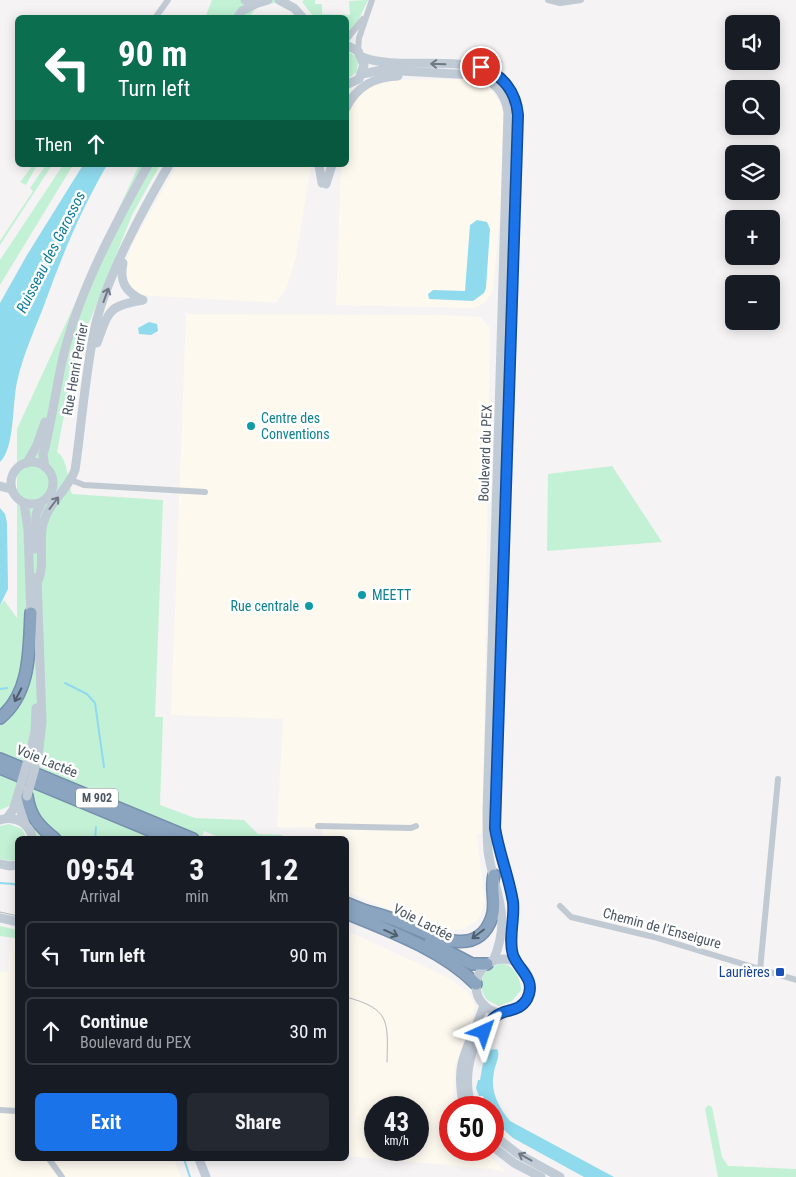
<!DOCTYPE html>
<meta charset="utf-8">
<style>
:root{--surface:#171b24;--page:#242831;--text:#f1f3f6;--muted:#9ea1a6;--line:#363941;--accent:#1a73e8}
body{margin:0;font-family:"Roboto Condensed",sans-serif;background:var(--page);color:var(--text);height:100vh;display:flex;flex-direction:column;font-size:19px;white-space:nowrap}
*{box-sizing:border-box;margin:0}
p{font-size:16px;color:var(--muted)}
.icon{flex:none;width:28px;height:28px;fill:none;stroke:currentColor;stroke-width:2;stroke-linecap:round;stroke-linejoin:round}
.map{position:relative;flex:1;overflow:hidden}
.drawer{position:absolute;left:15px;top:836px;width:334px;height:325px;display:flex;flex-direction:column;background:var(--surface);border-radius:8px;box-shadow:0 2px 12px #0003}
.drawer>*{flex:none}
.guide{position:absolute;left:15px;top:15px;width:334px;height:152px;border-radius:8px;box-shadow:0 2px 12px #0003;background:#0b6e4f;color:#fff;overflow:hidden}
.tools{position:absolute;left:725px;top:15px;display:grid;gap:10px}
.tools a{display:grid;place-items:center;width:55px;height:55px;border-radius:8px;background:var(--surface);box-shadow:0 2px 12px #0003;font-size:25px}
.speed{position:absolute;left:364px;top:1096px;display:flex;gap:10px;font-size:25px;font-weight:700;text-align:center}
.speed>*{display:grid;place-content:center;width:65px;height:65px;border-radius:50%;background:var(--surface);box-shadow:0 2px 12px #0003;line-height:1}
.speed small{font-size:12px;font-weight:400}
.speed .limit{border:8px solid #d22;background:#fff;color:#111}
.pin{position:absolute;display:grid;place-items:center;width:42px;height:42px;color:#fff;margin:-21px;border:2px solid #fff;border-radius:50%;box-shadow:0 1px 5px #0007}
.me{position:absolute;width:55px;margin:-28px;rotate:42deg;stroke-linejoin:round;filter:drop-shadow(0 0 4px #0008)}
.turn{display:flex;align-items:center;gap:18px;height:105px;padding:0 20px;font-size:22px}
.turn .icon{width:65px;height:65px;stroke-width:2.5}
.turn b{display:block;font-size:35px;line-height:42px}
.then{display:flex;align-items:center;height:48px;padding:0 20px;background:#0003;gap:10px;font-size:19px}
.eta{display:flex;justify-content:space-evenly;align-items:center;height:85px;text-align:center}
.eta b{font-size:30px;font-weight:700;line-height:35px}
.action{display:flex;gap:10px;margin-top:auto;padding:10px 20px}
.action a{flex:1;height:58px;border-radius:8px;background:var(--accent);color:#fff;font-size:20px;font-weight:700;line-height:58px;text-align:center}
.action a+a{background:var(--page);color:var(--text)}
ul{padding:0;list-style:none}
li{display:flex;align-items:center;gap:15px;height:68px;margin:0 10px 8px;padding:0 10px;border:2px solid var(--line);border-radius:8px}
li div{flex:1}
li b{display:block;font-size:19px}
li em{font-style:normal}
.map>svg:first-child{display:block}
</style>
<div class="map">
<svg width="796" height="1177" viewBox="0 0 796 1177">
<rect width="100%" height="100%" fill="#f5f3f3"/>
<!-- commercial -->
<g fill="#fdf9ef" fill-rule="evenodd">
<polygon points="465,79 484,83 490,87 502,106 504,123 503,183 493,290 486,302 475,308 336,305 341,165 346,165 346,128 351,107 358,96 371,85 391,80"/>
<polygon points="177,165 311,165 296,257 286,290 275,303 140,295 126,284 124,270 132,244"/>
<polygon points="186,314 441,315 480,317 490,328 483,833 477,835 485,902 479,919 464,929 447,930 411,919 346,891 346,839 323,839 323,828 277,827 283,719 171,715"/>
<path d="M346,930L449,978L469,993L475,1006L472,1022L455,1066L453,1097L458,1107L450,1108V1150H482L507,1172L492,1169L346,1156ZM375,1108H418V1150H375Z"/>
<polygon points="12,937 17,938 18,1159 174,1159 181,1177 0,1177 0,972 7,972"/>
</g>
<!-- green -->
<g fill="#c3f1d5">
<polygon points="212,0 288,0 257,7 249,17 205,18"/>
<polygon points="304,0 315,0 315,4 322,4 322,14 350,15 349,1 368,0 357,23 346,37 346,18 314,17 302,2"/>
<polygon points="346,51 356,56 358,63 357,72 346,80"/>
<polygon points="33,165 37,165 26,185 20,182"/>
<polygon points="46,165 52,165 0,245 0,241 33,191 30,188"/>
<polygon points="63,165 73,165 0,285 0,260"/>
<path d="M139,165H160L132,215L75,358L57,452C68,459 68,482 72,494L163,500L155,717H163L160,805L195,818L244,820L258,834L282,835V839H223L204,831L201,839H39L26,818L24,811L9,806L0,810V605L4,600L17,618V429Z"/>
<polygon points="612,466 662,542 547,551 548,474"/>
<polygon points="9,824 22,829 27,839 18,839 17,859 12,861 0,859 0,826"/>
<polygon points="0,926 17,930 15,938 0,936"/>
<path d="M503,963C514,966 521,979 521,990L512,1001L499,1006L487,1000C479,989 479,979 488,968Z"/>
<polygon points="708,1105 712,1107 722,1157 728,1166 796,1169 796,1177 718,1177 705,1109"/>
</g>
<!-- water -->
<g fill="#90daee">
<path d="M83,165H107C82,208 63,253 46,300C36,327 23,354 17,382C12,404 15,448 0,462V303L27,255Z"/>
<polygon points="477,220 487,222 490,229 486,288 484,293 473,301 429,299 428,294 433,290 465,291 470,225"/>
<polygon points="149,322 157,324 158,331 151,335 139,334 138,328"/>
<polygon points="0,508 5,514 7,523 8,589 0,605"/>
<path d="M497,1049C501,1056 495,1064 494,1072C490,1091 498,1107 510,1121L614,1177H584L513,1138L493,1120L492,1108L486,1107L483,1096H479L476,1088L478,1080H480L483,1063L489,1050Z"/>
</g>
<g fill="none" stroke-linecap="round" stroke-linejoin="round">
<!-- stream -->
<g stroke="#90daee" stroke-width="2">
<polyline points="65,683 87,694 95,703 104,767"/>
<polyline points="0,689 7,688"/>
<polyline points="95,839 96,827"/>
<polyline points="0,883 14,884 18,888"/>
<polyline points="184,1159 190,1177"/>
</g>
<!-- highway casing -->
<g stroke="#7690ad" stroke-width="14">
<g id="highway">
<path d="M0,718C31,693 29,650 31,613"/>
<polyline points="0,759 193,839"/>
<polyline points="0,768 171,839"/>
<path d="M27,796C30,817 39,826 55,839"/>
<polyline points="346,903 368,912"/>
<path d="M362,910C373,913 385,916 395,920C425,931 476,964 492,917C497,903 490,889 494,875"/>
<path d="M346,913C390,931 442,950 476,984"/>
<polyline points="430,942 472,964 487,964"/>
</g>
</g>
<!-- street -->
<g stroke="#c1cad2" stroke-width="6">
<polyline points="548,0 560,3 581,0"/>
<polyline points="155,18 168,0"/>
<polyline points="346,40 363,19"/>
<polyline points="358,51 359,38 372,0"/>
<polyline points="71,480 84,485 205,492"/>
<polyline points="318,826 411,828 416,826"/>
<polyline points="560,906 571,917 654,937 796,980"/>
<polyline points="760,970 778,779"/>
<polyline points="0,1110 17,1111"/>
<polyline points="49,1159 62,1177"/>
</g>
<!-- secondary -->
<g stroke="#c1cbd6" stroke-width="9">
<polyline points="245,0 255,4 268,0"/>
<polyline points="279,0 294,8 303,18"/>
<polyline points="237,18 242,11 255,4"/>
<polyline points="346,45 358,51 364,65 359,79 346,85"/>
<path d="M362,57C410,76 501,39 517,107L495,828L500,857L512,896L513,914L512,949L517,963"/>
<path d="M362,74L382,70L475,75C494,80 505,93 508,112L487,812C487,825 487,838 488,851C494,893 513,915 493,961"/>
<path d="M346,108C357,86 374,77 398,76"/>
<polyline points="319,165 322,183"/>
<polyline points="326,184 332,165"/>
<path d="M123,263C119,282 126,292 142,300"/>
<path d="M97,343C109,311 107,306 143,300"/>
<circle cx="32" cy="483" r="21"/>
<polyline points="27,463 37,445 45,422"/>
<path d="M45,467L43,455C52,421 56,387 64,353C81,287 115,224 148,165"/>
<polyline points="0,486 11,489"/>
<polyline points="24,503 28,529 31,620"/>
<polyline points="35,549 36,514 42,502"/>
<polyline points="37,577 42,722 38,757"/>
<path d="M37,583C46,566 38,543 43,524C48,503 68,490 75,470C82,422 85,374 95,327C106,278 143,209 169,165"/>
<polyline points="30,753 35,732 36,708"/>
<polyline points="7,818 13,810 19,791"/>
<path d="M0,820C16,815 29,823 33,839"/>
<polyline points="25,824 21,812 27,796"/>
<polyline points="0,864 10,866 18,865"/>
<polyline points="0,918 18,922"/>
<circle cx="503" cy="986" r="27"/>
<path d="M464,1108C453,1057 470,1049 484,1005"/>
<path d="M473,1108C459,1080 473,1025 503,1013"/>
<polyline points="492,1134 518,1154 560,1177"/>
<polyline points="492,1146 514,1163 541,1177"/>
<polyline points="199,1159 206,1177"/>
</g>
<!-- highway -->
<use href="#highway" stroke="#8ba5c1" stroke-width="11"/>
<!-- tram -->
<g stroke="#b5b8bd" stroke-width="1">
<polyline points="0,912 18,916"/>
<path d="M346,997C390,1009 388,1020 387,1062"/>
</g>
<!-- secondary-bridge -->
<g stroke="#c1cbd6" stroke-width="9">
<polyline points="19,791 30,753"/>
<polyline points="27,796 38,757"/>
</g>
</g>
<!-- one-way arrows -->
<defs><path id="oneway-shaft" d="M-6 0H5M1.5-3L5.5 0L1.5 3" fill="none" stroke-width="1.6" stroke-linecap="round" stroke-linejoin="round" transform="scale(1.25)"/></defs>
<g stroke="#6e7984">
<use href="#oneway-shaft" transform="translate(438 64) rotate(-178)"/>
<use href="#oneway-shaft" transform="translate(106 295) rotate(-70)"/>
<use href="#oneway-shaft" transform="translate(54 503) rotate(-53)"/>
<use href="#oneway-shaft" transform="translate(525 1157) rotate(-151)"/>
</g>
<g stroke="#505e6b">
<use href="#oneway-shaft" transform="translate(18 695) rotate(117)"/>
<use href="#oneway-shaft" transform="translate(391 933) rotate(24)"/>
<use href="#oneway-shaft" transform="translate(478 934) rotate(143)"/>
</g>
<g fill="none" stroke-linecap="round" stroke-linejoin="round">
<!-- route casing -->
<g stroke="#114b97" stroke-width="12">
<path id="route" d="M481,67C503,75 516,92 518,115L495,828C499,853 509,877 513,902C515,919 508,938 513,955C519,971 537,979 527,999C519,1013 505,1008 495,1017C490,1021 487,1027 484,1032"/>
</g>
<!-- route -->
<use href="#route" stroke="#1a73e8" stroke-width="9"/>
</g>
<!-- markers -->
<g fill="#0f9aa8" stroke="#fff" stroke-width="2">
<circle cx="251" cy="426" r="5"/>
<circle cx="362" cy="595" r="5"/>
<circle cx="309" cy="606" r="5"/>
</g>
<rect fill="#1a4fb4" stroke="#fff" stroke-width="2" x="775" y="967" width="10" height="10" rx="2.5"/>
<g text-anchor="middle" stroke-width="5" stroke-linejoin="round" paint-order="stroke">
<!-- shield labels -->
<rect fill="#fff" stroke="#808990" stroke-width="1" x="76" y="788.5" width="42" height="19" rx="4"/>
<g font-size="12" font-weight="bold" fill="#4a5661">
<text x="97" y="802">M 902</text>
</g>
<!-- street labels -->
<g font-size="14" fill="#4a5661" stroke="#fff">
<text transform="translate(75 369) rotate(-80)" y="5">Rue Henri Perrier</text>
<text transform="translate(485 453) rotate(-88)" y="5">Boulevard du PEX</text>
<text transform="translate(47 761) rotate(22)" y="5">Voie Lactée</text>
<text transform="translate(423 922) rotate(27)" y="5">Voie Lactée</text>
<text transform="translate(662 928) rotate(15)" y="5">Chemin de l'Enseigure</text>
</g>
<!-- culture labels -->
<g font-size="14" fill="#0d838f" stroke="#fff" text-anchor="start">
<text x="261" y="423">Centre des<tspan x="261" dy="16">Conventions</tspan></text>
<text x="372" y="600">MEETT</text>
<text x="299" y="611" text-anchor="end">Rue centrale</text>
</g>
<!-- transit labels -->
<g font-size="14" fill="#164399" stroke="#fff" text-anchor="end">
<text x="770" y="977">Laurières</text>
</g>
<!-- water labels -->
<g font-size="15" font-style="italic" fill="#0c7c9b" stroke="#fff">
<text transform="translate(51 252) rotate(-63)" y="5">Ruisseau des Garossos</text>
</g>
</g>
</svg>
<div class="tools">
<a><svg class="icon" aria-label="sound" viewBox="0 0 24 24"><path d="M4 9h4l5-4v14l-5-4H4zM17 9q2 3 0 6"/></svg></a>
<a><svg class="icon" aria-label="search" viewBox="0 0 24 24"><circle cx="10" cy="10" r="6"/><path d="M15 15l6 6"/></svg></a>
<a><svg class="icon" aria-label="layers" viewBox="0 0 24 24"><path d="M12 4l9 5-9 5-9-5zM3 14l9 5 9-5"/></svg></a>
<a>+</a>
<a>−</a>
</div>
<div class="speed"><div>43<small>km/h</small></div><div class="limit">50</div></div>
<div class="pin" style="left:481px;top:67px;background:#d93025"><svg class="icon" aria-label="arrive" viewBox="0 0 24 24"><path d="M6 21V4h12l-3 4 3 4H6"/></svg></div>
<svg class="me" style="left:484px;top:1032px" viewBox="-20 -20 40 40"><path d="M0-17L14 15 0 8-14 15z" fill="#1a73e8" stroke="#fff" stroke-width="4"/></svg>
<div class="guide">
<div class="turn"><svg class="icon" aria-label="left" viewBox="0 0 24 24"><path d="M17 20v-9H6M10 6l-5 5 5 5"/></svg><div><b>90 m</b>Turn left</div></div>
<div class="then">Then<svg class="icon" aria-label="ahead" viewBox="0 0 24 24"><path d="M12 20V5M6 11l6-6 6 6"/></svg></div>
</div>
<section class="drawer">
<div class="eta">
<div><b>09:54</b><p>Arrival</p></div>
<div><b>3</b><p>min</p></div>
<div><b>1.2</b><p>km</p></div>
</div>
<ul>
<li><svg class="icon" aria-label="left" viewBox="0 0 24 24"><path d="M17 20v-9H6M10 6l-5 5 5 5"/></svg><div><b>Turn left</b></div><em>90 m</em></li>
<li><svg class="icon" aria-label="ahead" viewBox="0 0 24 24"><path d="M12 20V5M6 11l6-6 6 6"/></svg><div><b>Continue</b><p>Boulevard du PEX</p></div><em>30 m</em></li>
</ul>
<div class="action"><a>Exit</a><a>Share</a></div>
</section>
</div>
